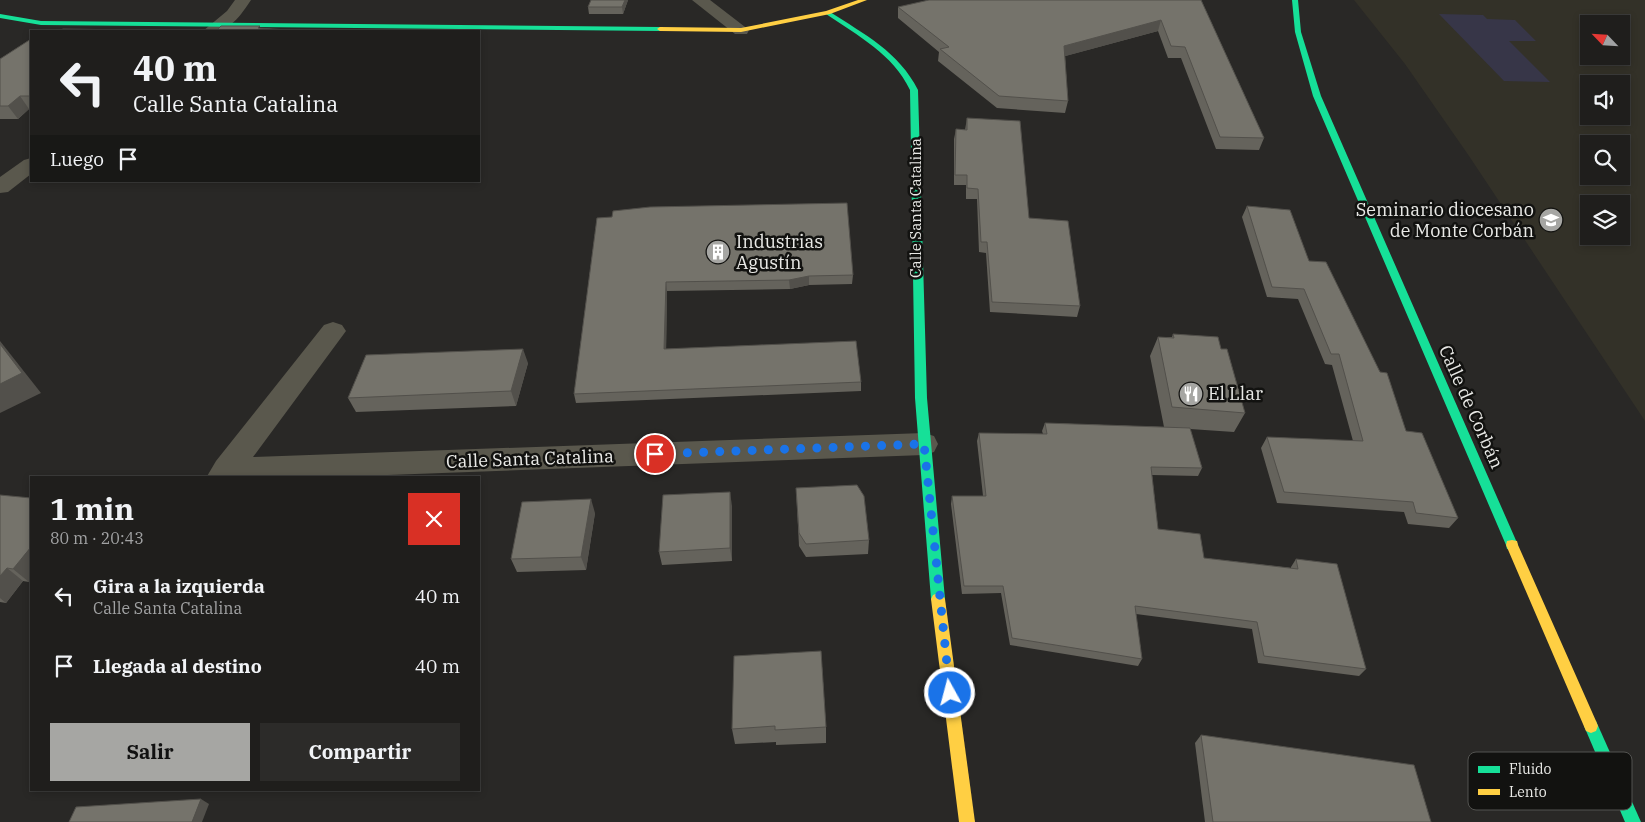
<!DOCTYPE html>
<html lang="es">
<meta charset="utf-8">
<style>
:root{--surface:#1f1e1c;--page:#2c2b29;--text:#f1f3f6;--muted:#a1a2a3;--line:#3c3c3b;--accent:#a6a6a3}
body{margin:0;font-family:"IBM Plex Serif",serif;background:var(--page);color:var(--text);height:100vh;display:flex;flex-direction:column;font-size:19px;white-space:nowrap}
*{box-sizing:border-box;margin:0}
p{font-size:16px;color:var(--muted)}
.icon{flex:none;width:28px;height:28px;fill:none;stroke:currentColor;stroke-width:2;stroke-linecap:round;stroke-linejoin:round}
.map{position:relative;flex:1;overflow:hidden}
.sheet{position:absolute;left:30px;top:476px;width:450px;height:315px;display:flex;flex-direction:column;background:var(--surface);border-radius:0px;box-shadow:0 2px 8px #0003,0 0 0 1px var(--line)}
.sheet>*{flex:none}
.guide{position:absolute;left:30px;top:30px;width:450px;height:152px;border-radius:0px;box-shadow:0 2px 8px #0003,0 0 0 1px var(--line);background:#1f1e1c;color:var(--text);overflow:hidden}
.needle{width:32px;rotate:295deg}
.buttons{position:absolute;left:1580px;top:15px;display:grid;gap:10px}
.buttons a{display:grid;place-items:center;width:50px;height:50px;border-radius:0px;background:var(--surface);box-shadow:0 2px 8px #0003,0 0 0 1px var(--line);font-size:25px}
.pin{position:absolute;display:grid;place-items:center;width:42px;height:42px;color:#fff;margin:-21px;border:2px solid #fff;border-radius:50%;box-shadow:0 1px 5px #0007}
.me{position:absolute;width:55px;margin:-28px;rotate:353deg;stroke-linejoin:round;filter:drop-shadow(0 0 4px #0008)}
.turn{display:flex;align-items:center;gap:18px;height:105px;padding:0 20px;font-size:22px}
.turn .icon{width:65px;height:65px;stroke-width:2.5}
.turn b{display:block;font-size:35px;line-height:42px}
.then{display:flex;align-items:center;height:48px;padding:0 20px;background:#0003;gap:10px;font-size:19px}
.round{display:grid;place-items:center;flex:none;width:52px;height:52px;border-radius:0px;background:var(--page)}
.summary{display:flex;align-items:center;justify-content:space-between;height:85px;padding:0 20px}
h1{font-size:30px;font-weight:800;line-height:38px}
.action{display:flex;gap:10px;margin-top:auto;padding:10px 20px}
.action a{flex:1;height:58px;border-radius:0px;background:var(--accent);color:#111;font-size:20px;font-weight:800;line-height:58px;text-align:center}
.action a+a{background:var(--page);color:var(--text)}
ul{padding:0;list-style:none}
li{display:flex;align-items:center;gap:15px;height:70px;padding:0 20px}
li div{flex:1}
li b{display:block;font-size:19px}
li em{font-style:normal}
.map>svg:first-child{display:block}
</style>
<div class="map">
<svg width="1645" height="822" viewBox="0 0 1645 822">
<rect width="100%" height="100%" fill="#292826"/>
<!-- built -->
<path fill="#333128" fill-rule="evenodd" d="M1354,0H1645V421L1469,156L1405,64ZM1589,24H1621V56H1589ZM1589,84H1621V116H1589ZM1589,144H1621V176H1589ZM1589,204H1621V236H1589Z"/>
<!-- green -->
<polygon fill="#373648" points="1439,14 1483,15 1487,19 1515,20 1536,41 1509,41 1550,82 1504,81"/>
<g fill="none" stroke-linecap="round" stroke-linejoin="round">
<!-- street -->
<g fill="#5a584d" fill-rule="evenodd">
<path d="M235,0H251C236,22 230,31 203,31L227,11Z"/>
<polygon points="692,0 710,0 749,30 747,34 735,34"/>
<polygon points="31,158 31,174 8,192 0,193 0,177 24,160"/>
<polygon points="333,322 342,325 346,331 253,457 924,433 934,436 938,444 934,452 924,455 307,478 206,478 216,461 324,325"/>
</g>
<!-- fast -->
<g fill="#16e098" fill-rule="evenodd">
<polygon points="1292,0 1298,0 1301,32 1321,96 1518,545 1517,549 1512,550 1507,549 1506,545 1313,96 1295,32"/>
<path d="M826,12H830C864,34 899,52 918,90L927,398L945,599L943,603L938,605L933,603L931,599L915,398L910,90C893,54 858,36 826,14Z"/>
<polygon points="0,14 41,21 660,27 663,29 660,31 41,25 0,18"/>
<polygon points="1591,719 1596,721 1641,822 1625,822 1584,726 1586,721"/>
</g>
<!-- slow -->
<g fill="#ffcf43" fill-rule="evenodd">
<polygon points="858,0 867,0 830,14 741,32 660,31 657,29 660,27 741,28 826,11"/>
<polygon points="1512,540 1517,541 1518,545 1596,721 1598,726 1596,731 1591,733 1586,731 1506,545 1507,541"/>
<polygon points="938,593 943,595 945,599 975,822 959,822 931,599 933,595"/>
</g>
</g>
<!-- wall -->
<g fill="#65635c">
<polygon points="628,0 623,14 589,14 588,7"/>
<polygon points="1201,0 1264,138 1259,150 1216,149 1181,58 1168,58 1158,31 1065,56 1068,101 1065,113 997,108 938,61 939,52 898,18 898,7"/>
<polygon points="31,39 31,109 29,109 18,119 0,119 0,59"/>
<polygon points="967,118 1029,218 1080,306 1077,317 990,312 986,253 979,252 977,199 966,199 966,185 954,185 954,139 956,129 965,130"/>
<polygon points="1247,206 1309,261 1406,431 1458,518 1449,528 1408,524 1404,512 1277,503 1261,448 1267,437 1353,441 1332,365 1325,364 1298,299 1267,297 1242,217"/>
<polygon points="597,218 853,275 852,284 809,285 790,289 667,291 666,349 861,382 861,391 576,403 574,394"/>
<polygon points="1173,334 1221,349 1245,413 1234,432 1190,429 1202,468 1198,476 1152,475 1158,529 1204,558 1291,568 1291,567 1296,559 1366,669 1359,676 1258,663 1252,629 1136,614 1142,659 1138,666 1010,645 1001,593 962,594 951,504 952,496 983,496 977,441 979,433 1043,434 1042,431 1045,423 1164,427 1150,356 1158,337 1172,337"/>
<polygon points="528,363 516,406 356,412 348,398"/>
<polygon points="796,488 869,540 868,554 806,557 799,546"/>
<polygon points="0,495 29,582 23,581 6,603 0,602"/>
<polygon points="732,506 732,561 662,565 659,552"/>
<polygon points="595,513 586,570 517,572 511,559"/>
<polygon points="821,651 826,727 826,743 776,745 776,742 735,744 732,729"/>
<polygon points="1201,735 1431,822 1205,822 1195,743"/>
</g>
<!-- shaded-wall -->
<g fill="#52504b">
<polygon points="625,0 628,0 623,14 622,7"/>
<polygon points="1161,20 1158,31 1062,57 1064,46"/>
<polygon points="20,96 29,109 18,119 8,106"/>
<polygon points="809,276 809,285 790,289 789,280"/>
<polygon points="666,282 667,291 666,358 664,349"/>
<polygon points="0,341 41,393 0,413"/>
<polygon points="523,349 528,363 516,406 511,391"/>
<polygon points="730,492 732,506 732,561 730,548"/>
<polygon points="591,499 595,513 586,570 581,557"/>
<polygon points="31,547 31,579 29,582 13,569"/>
<polygon points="7,568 23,581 6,603 0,598 0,576"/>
<polygon points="201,799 209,804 202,822 192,822"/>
</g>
<!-- building -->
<g fill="#75736b" stroke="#52504b">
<polygon points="591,0 625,0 622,7 588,7"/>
<polygon points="929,0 1201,0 1264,138 1220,137 1185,47 1171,46 1161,20 1064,46 1068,101 999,96 940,49 949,47 898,7"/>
<polygon points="221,26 260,26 258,28 302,31 216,31"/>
<polygon points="63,29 130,30 129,31 59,31"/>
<polygon points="31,39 31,96 20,96 8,106 0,106 0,59"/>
<polygon points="967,118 1020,121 1029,218 1068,221 1080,306 992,302 987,242 981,242 978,189 967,188 967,175 955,175 956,129 967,130"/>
<polygon points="847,203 853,275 809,276 789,280 666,282 664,349 856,341 861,382 574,394 597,218 612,217 613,211 650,207"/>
<polygon points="1247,206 1290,210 1309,261 1326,262 1380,372 1387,373 1406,431 1422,433 1458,518 1416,513 1413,502 1284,492 1267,437 1363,441 1339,354 1331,354 1304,289 1272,287"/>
<polygon points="1173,334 1218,337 1221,349 1227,349 1245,413 1172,407 1158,337 1174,338"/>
<polygon points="0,344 22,373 0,384"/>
<polygon points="523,349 511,391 348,398 366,355"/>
<polygon points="1045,423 1190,428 1202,468 1151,467 1158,529 1200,534 1204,558 1298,569 1296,559 1337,564 1366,669 1264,656 1257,622 1135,606 1142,659 1012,638 1003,586 964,586 952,496 986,496 979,433 1047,434"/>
<polygon points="857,485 864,496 869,540 806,544 799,533 796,488"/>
<polygon points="730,492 730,548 659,552 663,495"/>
<polygon points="0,495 31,498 31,547 13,569 7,568 0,576"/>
<polygon points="591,499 581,557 511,559 522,502"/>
<polygon points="821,651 826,727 775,730 775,726 732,729 734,656"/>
<polygon points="1201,735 1414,765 1431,822 1213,822"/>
<polygon points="201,799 192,822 69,822 76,807"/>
</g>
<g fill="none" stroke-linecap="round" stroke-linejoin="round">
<!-- route -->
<polyline stroke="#1a73e8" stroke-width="9" stroke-dasharray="0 16.2" points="655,454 924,444 950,693"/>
</g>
<!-- icons -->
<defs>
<g id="university-disc" transform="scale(1.25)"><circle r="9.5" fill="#a6a6a3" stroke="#121210"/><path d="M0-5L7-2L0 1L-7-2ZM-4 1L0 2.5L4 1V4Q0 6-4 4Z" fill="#fff"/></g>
<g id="building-disc" transform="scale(1.25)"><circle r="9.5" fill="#a6a6a3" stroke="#121210"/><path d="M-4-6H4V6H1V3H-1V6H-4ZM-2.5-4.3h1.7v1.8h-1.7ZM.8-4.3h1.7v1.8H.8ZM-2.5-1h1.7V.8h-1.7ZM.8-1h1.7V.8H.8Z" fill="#fff"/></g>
<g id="restaurant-disc" transform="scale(1.25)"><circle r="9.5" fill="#a6a6a3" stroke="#121210"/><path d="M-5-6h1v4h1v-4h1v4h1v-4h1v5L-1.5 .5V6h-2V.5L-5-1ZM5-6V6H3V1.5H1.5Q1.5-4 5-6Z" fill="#fff"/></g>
</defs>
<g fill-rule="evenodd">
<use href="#university-disc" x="1551" y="220"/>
<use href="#building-disc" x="718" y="252"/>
<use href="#restaurant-disc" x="1191" y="394"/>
</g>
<g text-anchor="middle" stroke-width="5" stroke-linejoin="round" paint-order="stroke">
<!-- far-street labels -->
<g font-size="15" fill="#eaeae7" stroke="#121210">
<text transform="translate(916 208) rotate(-90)" y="5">Calle Santa Catalina</text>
</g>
<!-- poi labels -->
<g font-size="18" fill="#eaeae7" stroke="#121210" text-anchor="start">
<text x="1534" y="216" text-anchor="end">Seminario diocesano<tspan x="1534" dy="21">de Monte Corbán</tspan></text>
<text x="736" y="248">Industrias<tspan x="736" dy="21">Agustín</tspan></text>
<text x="1208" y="400">El Llar</text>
</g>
<!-- street labels -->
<g font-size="18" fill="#eaeae7" stroke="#121210">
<text transform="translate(1471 407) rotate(66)" y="6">Calle de Corbán</text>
<text transform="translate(530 459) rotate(-2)" y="6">Calle Santa Catalina</text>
</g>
</g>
<!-- legend -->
<rect x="1468" y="752" width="164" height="58" rx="8" fill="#121210" stroke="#535350" stroke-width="1"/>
<rect x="1478" y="766" width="22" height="7" fill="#16e098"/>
<rect x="1478" y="789" width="22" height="6" fill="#ffcf43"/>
<g font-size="14" fill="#eaeae7">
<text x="1509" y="774">Fluido</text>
<text x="1509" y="797">Lento</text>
</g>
</svg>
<div class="buttons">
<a><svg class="needle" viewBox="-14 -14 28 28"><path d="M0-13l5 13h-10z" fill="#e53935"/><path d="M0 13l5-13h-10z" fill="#a1a2a3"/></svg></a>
<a><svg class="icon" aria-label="sound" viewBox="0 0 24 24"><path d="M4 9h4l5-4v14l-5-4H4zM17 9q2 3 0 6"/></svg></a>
<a><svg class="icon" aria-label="search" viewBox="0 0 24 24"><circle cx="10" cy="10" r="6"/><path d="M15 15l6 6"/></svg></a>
<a><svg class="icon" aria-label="layers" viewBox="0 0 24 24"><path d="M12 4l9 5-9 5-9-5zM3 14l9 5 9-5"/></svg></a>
</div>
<div class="pin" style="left:655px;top:454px;background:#d93025"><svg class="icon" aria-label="arrive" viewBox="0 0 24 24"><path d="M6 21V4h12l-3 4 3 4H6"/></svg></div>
<svg class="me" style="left:950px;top:693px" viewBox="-20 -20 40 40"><circle r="17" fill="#1a73e8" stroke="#fff" stroke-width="3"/><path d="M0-11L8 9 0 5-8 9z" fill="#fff"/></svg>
<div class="guide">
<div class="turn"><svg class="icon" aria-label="left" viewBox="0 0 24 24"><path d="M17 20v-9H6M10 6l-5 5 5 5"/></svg><div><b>40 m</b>Calle Santa Catalina</div></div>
<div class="then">Luego<svg class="icon" aria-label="arrive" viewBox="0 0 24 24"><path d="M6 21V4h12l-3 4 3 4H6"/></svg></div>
</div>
<section class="sheet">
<div class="summary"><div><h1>1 min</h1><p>80 m · 20:43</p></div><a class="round" style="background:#d93025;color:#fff"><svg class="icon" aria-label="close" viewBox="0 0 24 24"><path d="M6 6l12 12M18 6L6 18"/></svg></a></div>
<ul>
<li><svg class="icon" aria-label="left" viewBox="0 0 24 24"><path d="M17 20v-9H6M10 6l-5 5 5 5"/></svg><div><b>Gira a la izquierda</b><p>Calle Santa Catalina</p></div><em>40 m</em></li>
<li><svg class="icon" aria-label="arrive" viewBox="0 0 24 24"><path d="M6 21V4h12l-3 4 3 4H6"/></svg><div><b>Llegada al destino</b></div><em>40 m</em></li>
</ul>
<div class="action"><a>Salir</a><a>Compartir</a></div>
</section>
</div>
